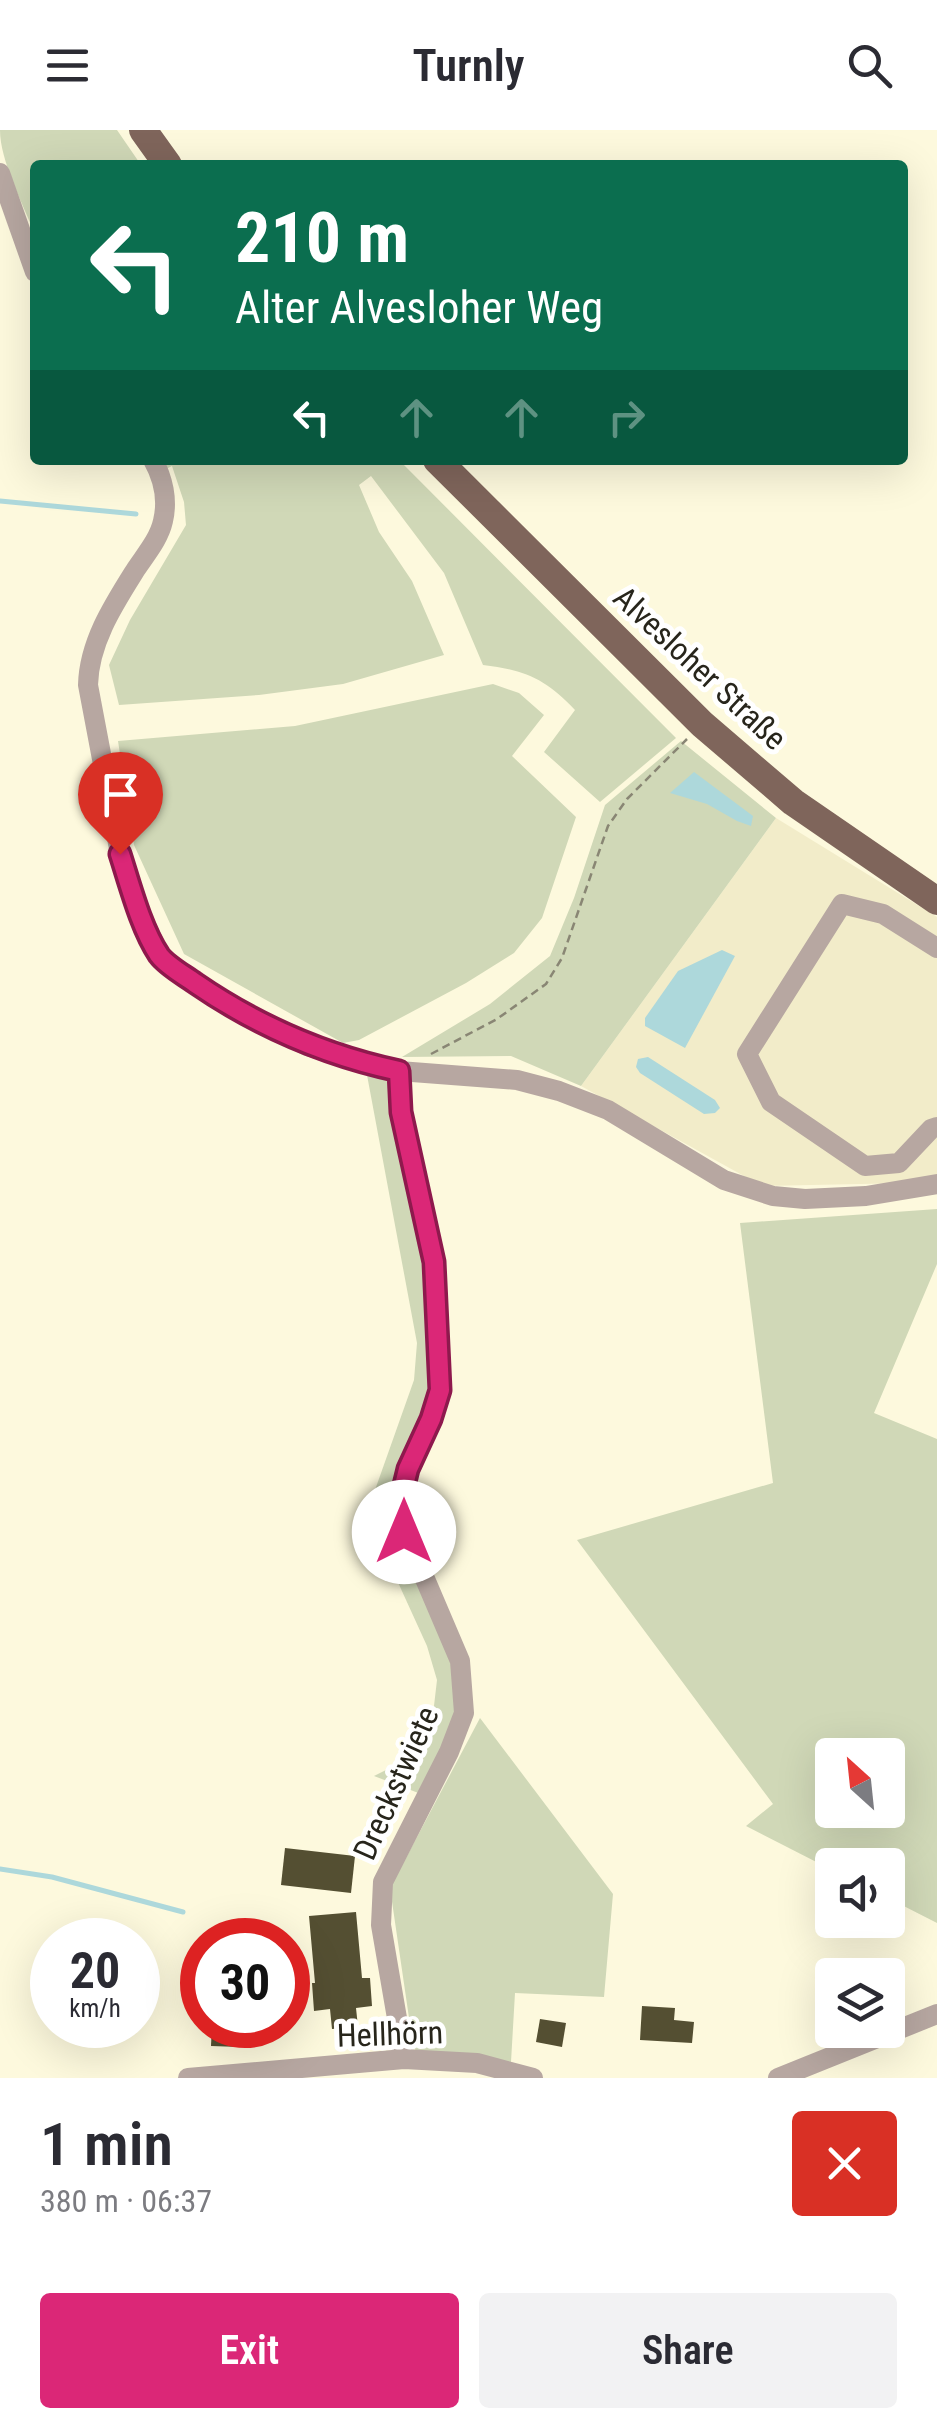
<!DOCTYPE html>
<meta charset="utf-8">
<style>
:root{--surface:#fff;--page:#f2f2f3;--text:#2b2b33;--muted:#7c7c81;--accent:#db2777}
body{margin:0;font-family:"Roboto Condensed",sans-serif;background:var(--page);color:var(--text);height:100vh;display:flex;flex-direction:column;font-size:38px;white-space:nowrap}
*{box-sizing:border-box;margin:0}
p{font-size:32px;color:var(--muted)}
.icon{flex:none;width:55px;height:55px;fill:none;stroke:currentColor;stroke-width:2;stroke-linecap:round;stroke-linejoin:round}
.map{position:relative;height:1948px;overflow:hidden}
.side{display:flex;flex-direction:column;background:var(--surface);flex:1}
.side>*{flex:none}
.guide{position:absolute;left:30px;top:30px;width:878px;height:305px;border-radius:10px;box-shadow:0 10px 40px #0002;background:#0b6e4f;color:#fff;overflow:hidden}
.needle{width:65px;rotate:333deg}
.buttons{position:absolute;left:815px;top:1608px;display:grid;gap:20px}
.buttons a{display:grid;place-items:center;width:90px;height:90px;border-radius:10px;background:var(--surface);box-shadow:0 10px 40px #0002;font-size:50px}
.speed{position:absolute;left:30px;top:1788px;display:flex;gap:20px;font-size:50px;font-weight:700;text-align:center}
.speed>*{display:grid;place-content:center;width:130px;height:130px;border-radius:50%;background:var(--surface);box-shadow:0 10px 40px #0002;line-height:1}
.speed small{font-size:25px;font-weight:400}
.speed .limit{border:15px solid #d22;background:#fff;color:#111}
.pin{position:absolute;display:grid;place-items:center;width:85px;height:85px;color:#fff;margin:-102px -42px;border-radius:50% 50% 50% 0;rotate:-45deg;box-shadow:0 0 10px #0007}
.pin .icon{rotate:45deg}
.me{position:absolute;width:110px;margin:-55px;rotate:0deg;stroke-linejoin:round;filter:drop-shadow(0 0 8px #0008)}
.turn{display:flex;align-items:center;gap:35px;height:210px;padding:0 40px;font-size:45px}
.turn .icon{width:130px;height:130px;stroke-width:2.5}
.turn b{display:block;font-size:70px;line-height:85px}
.lanes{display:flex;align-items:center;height:95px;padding:0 40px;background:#0003;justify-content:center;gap:50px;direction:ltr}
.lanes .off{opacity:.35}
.round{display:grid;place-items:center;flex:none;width:105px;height:105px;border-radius:10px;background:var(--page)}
.head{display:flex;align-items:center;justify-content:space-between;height:170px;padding:0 40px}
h1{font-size:60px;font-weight:600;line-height:75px}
.cta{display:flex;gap:20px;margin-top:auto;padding:20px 40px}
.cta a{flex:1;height:115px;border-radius:10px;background:var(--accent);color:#fff;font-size:40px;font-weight:600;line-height:115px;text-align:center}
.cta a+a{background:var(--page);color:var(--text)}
header{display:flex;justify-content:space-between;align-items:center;height:130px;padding:0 40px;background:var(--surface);font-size:45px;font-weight:600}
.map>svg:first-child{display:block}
</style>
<header><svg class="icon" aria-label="menu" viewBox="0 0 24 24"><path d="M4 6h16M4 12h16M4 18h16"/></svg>Turnly<svg class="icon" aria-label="search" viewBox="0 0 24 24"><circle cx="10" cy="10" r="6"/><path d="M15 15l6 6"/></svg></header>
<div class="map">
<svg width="937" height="1948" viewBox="0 0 937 1948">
<rect width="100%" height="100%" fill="#fdf9dd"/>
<!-- built -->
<polygon fill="#f2ecc9" points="776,688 937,787 937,1045 910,1053 762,1056 581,956"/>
<!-- green -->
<g fill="#d0d8b7" fill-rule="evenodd">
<path d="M0,0H117L141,35H35V104C23,74 0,31 0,0Z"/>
<path d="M153,330H399L676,608L600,672L544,622L575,580C546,549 525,540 483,535L444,443L371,346L359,355L379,402L412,451L444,525L343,554L259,565L119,575L109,535L130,490L186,395L184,372L172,336L160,342Z"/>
<polygon points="493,554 519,563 544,585 512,626 576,687 542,788 514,823 466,853 359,910 343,913 184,824 134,715 118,611 295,596"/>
<polygon points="681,611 776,688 581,956 511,926 402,927 490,874 550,826 574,768 605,675"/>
<polygon points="367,945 396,948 430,1133 438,1259 397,1374 465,1566 421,1664 374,1646 408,1629 432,1593 437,1550 427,1516 396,1448 377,1396 375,1360 414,1250 417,1213"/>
<path d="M937,1079V1134L874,1283L937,1309V1793L888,1768V1735H832V1740L746,1696L773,1674L577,1410L773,1353L740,1093ZM832,1625H888V1680H832Z"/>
<polygon points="480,1588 613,1764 604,1867 515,1863 511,1932 416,1921 413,1915 390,1758"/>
</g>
<!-- water -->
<g fill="#add8db">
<polygon points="694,642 753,686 751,696 737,691 707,674 670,663"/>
<polygon points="722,820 735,826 685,918 645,896 645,888 678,841"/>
<polygon points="648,927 715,970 720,978 715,983 704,984 640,943 636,937 638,929"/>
</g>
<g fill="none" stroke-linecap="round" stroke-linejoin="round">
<!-- stream -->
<g stroke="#add8db" stroke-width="5">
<polyline points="0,371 136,384"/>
<polyline points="0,1739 52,1747 183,1782"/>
</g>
</g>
<!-- building -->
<g fill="#544f32">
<polygon points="285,1718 355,1726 351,1763 281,1755"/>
<polygon points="356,1782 362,1848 370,1848 372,1876 356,1878 358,1897 332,1899 330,1879 314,1881 312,1853 315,1853 309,1786"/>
<polygon points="642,1876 675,1878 674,1890 694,1892 692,1913 640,1910"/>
<polygon points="540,1889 566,1893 562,1917 536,1912"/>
<polygon points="212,1895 241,1895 240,1917 211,1916"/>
</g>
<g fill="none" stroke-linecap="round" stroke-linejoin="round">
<!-- path -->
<polyline stroke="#898674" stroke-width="2.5" stroke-dasharray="8 5" stroke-linecap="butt" points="431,924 497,889 546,854 562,828 608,696 627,669 687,609"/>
<!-- minor -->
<g stroke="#b7a7a1" stroke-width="20">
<polyline points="0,43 35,142"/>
<path d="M153,330C163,348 168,370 163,391C159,409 146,424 136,439C114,474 89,512 88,555L120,724L137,776L160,826L217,868L307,916L371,935L399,941L517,950L559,961L608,980L724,1050L773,1066L805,1069L866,1066L937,1054"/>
<polyline points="937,818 883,784 842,774 747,924 771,972 865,1036 899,1033 931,999 937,997"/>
<polyline points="399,941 401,983 434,1132 440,1261 431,1289 408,1339 400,1373 405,1402 460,1531 464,1583 449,1622 383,1752 381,1795 404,1929"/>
<polyline points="188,1948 404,1929 477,1933 533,1948"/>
<polyline points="778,1948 937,1884"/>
</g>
<!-- major -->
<g stroke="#7f655b" stroke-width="28">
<polyline points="143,0 168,35"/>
<polyline points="437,330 702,594 793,672 937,771"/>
</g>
</g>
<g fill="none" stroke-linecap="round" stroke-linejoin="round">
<!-- route casing -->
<g stroke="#8e194d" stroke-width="25">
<path id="route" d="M120,724C130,755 141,798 159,825C167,836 184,845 195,853C259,897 324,925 399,941L401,982L434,1132L440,1260L431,1289L408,1339L400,1372L404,1402"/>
</g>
<!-- route -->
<use href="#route" stroke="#db2777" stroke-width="18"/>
</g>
<g text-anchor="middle" stroke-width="10" stroke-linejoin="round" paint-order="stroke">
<!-- street labels -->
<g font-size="32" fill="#27251b" stroke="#fff">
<text transform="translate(700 538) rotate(43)" y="11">Alvesloher Straße</text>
<text transform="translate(396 1653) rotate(-66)" y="11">Dreckstwiete</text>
<text transform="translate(390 1904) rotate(-2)" y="11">Hellhörn</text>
</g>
</g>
</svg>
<div class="buttons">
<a><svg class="needle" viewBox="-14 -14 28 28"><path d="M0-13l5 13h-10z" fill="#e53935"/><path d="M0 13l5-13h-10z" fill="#7c7c81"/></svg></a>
<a><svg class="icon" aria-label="sound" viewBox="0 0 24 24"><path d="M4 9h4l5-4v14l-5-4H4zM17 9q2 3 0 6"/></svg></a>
<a><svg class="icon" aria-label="layers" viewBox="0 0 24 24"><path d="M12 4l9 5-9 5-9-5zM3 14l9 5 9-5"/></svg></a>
</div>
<div class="speed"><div>20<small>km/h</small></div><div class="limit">30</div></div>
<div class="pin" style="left:120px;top:724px;background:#d93025"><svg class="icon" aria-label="arrive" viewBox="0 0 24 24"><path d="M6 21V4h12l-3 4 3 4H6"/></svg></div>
<svg class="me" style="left:404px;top:1402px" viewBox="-20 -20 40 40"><circle r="19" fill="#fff"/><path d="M0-13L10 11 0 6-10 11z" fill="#db2777"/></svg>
<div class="guide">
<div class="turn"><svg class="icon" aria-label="left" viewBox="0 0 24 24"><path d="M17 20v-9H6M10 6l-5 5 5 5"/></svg><div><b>210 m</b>Alter Alvesloher Weg</div></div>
<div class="lanes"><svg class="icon" aria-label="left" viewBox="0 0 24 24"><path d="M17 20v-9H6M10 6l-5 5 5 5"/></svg><svg class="icon off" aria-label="ahead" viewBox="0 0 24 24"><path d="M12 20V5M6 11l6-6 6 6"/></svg><svg class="icon off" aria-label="ahead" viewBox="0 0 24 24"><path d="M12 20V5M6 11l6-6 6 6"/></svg><svg class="icon off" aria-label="right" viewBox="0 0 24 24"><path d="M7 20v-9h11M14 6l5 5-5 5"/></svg></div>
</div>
</div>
<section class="side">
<div class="head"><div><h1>1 min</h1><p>380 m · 06:37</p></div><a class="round" style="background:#d93025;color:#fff"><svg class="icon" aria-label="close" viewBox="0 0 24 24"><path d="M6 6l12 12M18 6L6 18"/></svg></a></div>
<div class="cta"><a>Exit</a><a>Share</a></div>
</section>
